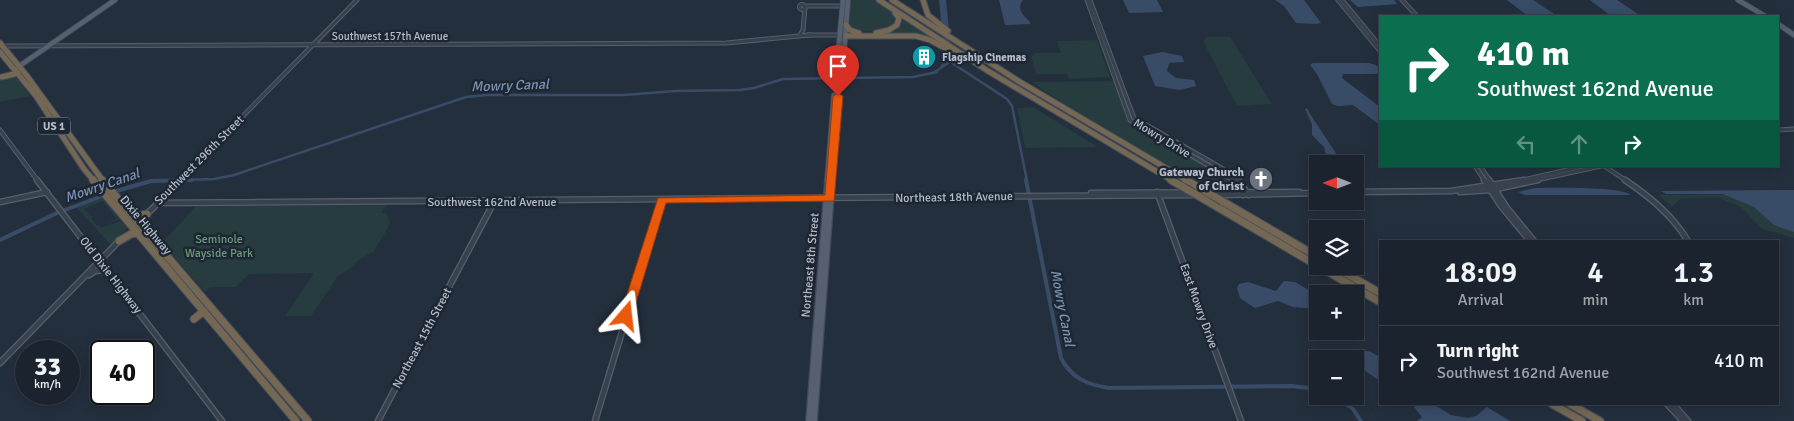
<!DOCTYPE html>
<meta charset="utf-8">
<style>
:root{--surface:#1b232e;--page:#242b36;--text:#f1f3f6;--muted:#a0a4aa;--line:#39404a}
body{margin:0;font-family:Signika,sans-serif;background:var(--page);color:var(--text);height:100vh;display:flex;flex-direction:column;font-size:19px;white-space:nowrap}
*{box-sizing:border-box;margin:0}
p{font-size:16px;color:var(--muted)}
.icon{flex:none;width:28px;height:28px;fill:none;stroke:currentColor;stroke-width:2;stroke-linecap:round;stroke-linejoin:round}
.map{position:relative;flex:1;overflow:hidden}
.details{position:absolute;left:1379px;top:240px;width:400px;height:165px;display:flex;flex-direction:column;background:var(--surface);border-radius:0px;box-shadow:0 2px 12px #0003,0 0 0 1px var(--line)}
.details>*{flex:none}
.guide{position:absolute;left:1379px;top:15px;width:400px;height:152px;border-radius:0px;box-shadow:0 2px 12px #0003,0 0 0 1px var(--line);background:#0b6e4f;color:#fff;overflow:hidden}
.needle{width:32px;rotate:270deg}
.tools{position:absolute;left:1309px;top:155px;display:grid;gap:10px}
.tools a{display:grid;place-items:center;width:55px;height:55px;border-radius:0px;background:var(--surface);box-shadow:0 2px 12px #0003,0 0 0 1px var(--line);font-size:25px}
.speed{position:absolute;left:15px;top:340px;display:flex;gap:10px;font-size:25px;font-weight:700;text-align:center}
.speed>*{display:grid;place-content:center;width:65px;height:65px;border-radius:50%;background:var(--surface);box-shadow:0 2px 12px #0003,0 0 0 1px var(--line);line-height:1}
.speed small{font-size:12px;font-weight:400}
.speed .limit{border:2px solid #111;border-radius:8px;background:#fff;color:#111}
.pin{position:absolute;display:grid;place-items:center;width:42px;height:42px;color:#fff;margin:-51px -21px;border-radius:50% 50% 50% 0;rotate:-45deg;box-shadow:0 0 5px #0007}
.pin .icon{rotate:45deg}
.me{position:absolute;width:55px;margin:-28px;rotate:17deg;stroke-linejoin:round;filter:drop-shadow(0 0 4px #0008)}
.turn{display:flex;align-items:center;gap:18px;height:105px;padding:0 15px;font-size:22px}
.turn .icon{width:65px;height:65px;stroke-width:2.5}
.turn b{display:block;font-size:35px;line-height:42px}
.lanes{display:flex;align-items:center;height:48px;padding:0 15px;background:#0003;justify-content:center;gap:25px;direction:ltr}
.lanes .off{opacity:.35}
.eta{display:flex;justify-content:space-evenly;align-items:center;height:85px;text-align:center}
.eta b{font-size:30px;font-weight:600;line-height:35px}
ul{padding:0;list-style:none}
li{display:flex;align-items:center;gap:15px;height:70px;padding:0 15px;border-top:1px solid var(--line)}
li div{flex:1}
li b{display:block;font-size:19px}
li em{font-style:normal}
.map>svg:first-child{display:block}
</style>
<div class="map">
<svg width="1794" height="421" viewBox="0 0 1794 421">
<rect width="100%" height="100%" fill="#242f3e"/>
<!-- green -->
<g fill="#263c3f">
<path d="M850,0H875L895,15L897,21C885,34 866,34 850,27Z"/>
<polygon points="902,18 943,44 931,39 877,34 899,26"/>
<polygon points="1206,37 1230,37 1272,104 1237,106 1203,41"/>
<polygon points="1097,40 1110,77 1069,79 1067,74 1036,74 1031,56 1036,53 1061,53 1057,42 1059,41"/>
<polygon points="14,74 31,96 0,102 0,80"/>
<polygon points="1112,81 1114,82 1128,119 1229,177 1238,190 1208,190 1064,104 1032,82"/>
<polygon points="1033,107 1098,147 1025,148 1017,108"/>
<polygon points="1794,194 1794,238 1762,229 1741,207 1717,197 1680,199 1672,207 1658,195"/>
<polygon points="102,197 120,219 105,225 117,218 114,215 111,216 113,214 110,210 107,211 109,209 106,205 103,205 105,204 103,201 84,209 87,212 89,211 87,213 90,216 94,216 91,218 97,226 100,225 100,228 121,221 127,228 111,245 76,207"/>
<polygon points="386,205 381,213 387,213 390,223 388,228 373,252 358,260 351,268 338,276 311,316 285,316 314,273 249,274 236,287 210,287 205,292 162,243 196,206"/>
</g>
<!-- water -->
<g fill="#394c67">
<polygon points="939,0 946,0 952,62 935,73 932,72 939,68 945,60"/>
<path d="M999,0H1023C1016,9 1023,15 1030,22V24L1005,25Z"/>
<polygon points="1123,0 1157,0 1163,12 1129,13"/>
<polygon points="1275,0 1304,0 1321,23 1315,24 1296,23 1284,6"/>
<polygon points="1350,0 1394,0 1397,4 1358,7"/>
<polygon points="1507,0 1533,0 1556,15 1594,16 1528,16"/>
<polygon points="1590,0 1617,0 1641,16 1611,16"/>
<polygon points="1162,52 1182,56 1184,62 1169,63 1167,71 1176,78 1194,80 1196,86 1180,90 1155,86 1143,56"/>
<polygon points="1313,63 1369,63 1376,65 1380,69 1380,74 1343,74 1342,78 1380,107 1380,125 1353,105 1338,106 1332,104 1317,74 1310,65"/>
<polygon points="1307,108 1310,114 1343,164 1332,164 1327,159 1324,147 1312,135 1312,125 1305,109"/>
<path d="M1535,188C1551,188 1621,186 1630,195H1525L1518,192Z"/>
<polygon points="1794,190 1794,232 1774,225 1754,207 1723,194 1666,194 1661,191"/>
<polygon points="1284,281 1295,282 1317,295 1317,309 1293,307 1278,301 1255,308 1240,298 1237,288 1239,284 1248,282 1276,291"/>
<polygon points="1362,350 1371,352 1380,357 1380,381 1355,364 1355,359 1346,358 1352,351"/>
<polygon points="1417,404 1433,404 1451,415 1468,418 1476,416 1487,407 1510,421 1417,421 1422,417 1414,407"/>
</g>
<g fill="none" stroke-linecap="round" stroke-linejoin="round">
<!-- canal-far1 -->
<g stroke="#394c67" stroke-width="2.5">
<polyline points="949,61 1007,99 1012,106 1027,181"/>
<polyline points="152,181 214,179 234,175 466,97 486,95 624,95 675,91 740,90 754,88 783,79 913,77 937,72"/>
</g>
<!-- canal -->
<g stroke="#394c67" stroke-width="4">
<path d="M1026,180L1061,358C1071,378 1088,385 1109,388L1291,386L1318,389"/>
<polyline points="113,192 151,181 192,180"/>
<polyline points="0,240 57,213 105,195"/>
<polyline points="1335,396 1353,409 1361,421"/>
</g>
<!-- minor-far1 casing -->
<g stroke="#565f6c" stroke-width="5">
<g id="minor-far1">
<polyline points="1087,0 1130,120 1235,181"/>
<polyline points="1090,0 1134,118 1232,174 1240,181"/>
<polyline points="1338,0 1380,51"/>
<polyline points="1342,0 1380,46"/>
<polyline points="1402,0 1417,16"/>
<circle cx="802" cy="7" r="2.5"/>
<polyline points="806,6 848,6"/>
<polyline points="800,35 803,30 805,8"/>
<polyline points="807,35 840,35"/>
<polyline points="3,46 726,43 810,35"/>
<polyline points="0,130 38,181"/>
<polyline points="1778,130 1794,129"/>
<polyline points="1475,166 1485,181"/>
<polyline points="1480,166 1490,181"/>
<polyline points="1604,166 1627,181"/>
<polyline points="179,181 357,0"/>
<polyline points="1519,181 1584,166"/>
<polyline points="1532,181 1601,166"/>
</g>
</g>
<!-- minor casing -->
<g stroke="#565f6c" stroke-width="7">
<g id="minor">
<polyline points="37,180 222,421"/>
<polyline points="1233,180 1243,195"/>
<polyline points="1238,180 1249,195"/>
<polyline points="1484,180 1501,206 1530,241"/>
<polyline points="1489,180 1507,208 1534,241"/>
<path d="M1625,180C1650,197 1672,215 1688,241"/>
<polyline points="1157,192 1241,421"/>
<polyline points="1355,192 1451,191 1524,180"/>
<polyline points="1460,192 1491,190 1538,180"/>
<polyline points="1091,193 1299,192"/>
<polyline points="1214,195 1318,193"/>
<polyline points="0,202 47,192"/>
<polyline points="157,203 1194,195"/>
<polyline points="138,223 181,180"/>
<polyline points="89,275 95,271 105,270"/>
<polyline points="0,363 120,240"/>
<polyline points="1667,404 1683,421"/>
<polyline points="1673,404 1688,421"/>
<polyline points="378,421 494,202"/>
<polyline points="595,421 662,200"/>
</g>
</g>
<!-- major-far1 casing -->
<g stroke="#414a57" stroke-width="6">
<g id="major-far1">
<polyline points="1738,0 1765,16"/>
<polyline points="1778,24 1794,35"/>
<polyline points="15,69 115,0"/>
<polyline points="836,77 843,0"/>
<polyline points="827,181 834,95"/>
<polyline points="832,181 839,80 844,52 848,0"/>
</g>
</g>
<!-- major casing -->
<g stroke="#414a57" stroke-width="8">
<g id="major">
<polyline points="809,421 828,180"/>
<polyline points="814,421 832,180"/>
</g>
</g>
<!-- highway-far1 casing -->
<g stroke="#434c59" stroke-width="7">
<g id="highway-far1">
<polyline points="879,0 988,71 1173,181"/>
<polyline points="892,0 1020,82 1188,181"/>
<polyline points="923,0 928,15 948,31"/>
<polyline points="846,25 850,30 859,33"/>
<polyline points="876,33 889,30 897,25 899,18 895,13"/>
<polyline points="846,36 916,36 930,40 952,52"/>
<polyline points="0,43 27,76 103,181"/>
<polyline points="0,52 36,96 84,169 94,181"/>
<polyline points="2,77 18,73"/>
</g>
</g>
<!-- highway casing -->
<g stroke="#434c59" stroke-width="9">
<g id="highway">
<polyline points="93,180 296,421"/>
<polyline points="102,180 308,421"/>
<polyline points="1171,180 1183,187"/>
<polyline points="1186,180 1198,187"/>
<polyline points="1207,201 1318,266"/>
<polyline points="1222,201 1318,257"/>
<polyline points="134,217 147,214"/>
<polyline points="119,241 131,234 139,233"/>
<polyline points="1318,266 1380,302"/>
<polyline points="1333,266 1380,293"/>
<polyline points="194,319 204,311"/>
<polyline points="1552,404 1582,421"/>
<polyline points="1570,404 1600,421"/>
</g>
</g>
<!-- minor-far1 -->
<use href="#minor-far1" stroke="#38414e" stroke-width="3"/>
<!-- minor -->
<use href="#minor" stroke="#38414e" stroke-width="4.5"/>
<!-- major-far1 -->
<use href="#major-far1" stroke="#56606e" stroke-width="4.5"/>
<!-- major -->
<use href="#major" stroke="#56606e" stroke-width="5.5"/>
<!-- highway-far1 -->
<use href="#highway-far1" stroke="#746855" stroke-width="5"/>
<!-- highway -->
<use href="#highway" stroke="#746855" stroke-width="7"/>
<!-- highway-bridge casing -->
<g stroke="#434c59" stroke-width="9" stroke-linecap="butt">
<g id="highway-bridge">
<polyline points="1183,187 1207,201"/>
<polyline points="1198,187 1222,201"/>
</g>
</g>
<!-- highway-bridge -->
<use href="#highway-bridge" stroke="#746855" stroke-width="7"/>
</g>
<!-- route -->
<polygon fill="#ea580c" stroke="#983908" points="838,93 843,96 834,201 666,203 632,316 631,319 621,319 620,316 658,198 825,195 833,96"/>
<!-- icons -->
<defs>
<g id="building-disc" transform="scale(1.25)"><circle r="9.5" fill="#0f9aa8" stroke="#1d2633"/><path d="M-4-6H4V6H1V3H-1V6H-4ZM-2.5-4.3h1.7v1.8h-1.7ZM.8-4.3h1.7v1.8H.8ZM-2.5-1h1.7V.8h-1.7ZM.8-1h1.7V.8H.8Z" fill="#fff"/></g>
<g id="church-disc" transform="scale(1.25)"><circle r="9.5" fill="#6b7280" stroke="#1d2633"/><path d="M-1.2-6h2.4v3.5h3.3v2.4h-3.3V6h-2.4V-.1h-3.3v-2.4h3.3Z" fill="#fff"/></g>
</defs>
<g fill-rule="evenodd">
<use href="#building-disc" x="924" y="57"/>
<use href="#church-disc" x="1261" y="179"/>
</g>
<g text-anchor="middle" stroke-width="5" stroke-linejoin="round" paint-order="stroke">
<!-- far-street labels -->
<g font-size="11" fill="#b4bcc9" stroke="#1d2633">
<text x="390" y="40">Southwest 157th Avenue</text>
</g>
<!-- far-poi labels -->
<g font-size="11" font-weight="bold" fill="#b4bcc9" stroke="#1d2633" text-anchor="start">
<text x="942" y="61">Flagship Cinemas</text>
</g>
<!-- shield labels -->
<rect fill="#1d2633" stroke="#878f9c" stroke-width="1" x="38" y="117.5" width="32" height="17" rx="4"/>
<g font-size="11" font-weight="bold" fill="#b4bcc9">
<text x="54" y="130">US 1</text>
</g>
<!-- street labels -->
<g font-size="12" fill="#b4bcc9" stroke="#1d2633">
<text transform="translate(1162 138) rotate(31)" y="4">Mowry Drive</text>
<text transform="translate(199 160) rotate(-45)" y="4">Southwest 296th Street</text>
<text transform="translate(954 197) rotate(-1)" y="4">Northeast 18th Avenue</text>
<text x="492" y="206">Southwest 162nd Avenue</text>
<text transform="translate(146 225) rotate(50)" y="4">Dixie Highway</text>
<text transform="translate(810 265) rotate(-85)" y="4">Northeast 8th Street</text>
<text transform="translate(111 275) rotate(52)" y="4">Old Dixie Highway</text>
<text transform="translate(1199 306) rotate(70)" y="4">East Mowry Drive</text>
<text transform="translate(422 338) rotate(-62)" y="4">Northeast 15th Street</text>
</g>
<!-- poi labels -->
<g font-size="12" font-weight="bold" fill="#b4bcc9" stroke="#1d2633" text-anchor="end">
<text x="1244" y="176">Gateway Church<tspan x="1244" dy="14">of Christ</tspan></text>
</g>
<!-- park labels -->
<g font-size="12" fill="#6b9a76" stroke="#1d2633">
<text x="219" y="243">Seminole<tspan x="219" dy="14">Wayside Park</tspan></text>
</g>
<!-- water labels -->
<g font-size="14" font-style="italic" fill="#7c92b1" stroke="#1d2633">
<text transform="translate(510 85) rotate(-2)" y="5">Mowry Canal</text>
<text transform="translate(102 185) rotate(-19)" y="5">Mowry Canal</text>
<text transform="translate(1063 308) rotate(79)" y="5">Mowry Canal</text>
</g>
</g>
</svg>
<div class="tools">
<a><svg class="needle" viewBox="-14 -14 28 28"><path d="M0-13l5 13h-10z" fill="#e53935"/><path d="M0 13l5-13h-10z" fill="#a0a4aa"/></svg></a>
<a><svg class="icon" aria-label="layers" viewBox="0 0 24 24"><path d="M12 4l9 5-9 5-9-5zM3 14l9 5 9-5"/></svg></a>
<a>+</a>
<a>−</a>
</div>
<div class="speed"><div>33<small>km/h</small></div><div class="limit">40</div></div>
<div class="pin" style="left:838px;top:96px;background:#d93025"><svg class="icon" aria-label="arrive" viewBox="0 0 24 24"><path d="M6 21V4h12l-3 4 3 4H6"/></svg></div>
<svg class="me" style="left:626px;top:316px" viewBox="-20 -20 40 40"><path d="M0-17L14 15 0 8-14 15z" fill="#ea580c" stroke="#fff" stroke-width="4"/></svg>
<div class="guide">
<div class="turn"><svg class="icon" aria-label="right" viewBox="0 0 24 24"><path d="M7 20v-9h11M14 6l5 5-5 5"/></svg><div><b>410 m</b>Southwest 162nd Avenue</div></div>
<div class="lanes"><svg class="icon off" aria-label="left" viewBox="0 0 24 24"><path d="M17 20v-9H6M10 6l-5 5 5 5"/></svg><svg class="icon off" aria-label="ahead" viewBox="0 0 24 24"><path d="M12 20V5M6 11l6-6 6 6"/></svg><svg class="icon" aria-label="right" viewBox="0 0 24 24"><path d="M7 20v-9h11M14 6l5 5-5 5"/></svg></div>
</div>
<section class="details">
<div class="eta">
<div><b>18:09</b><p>Arrival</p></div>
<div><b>4</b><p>min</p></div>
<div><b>1.3</b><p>km</p></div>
</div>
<ul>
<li><svg class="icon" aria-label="right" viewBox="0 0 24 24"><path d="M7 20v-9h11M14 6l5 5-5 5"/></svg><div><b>Turn right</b><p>Southwest 162nd Avenue</p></div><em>410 m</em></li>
</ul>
</section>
</div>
